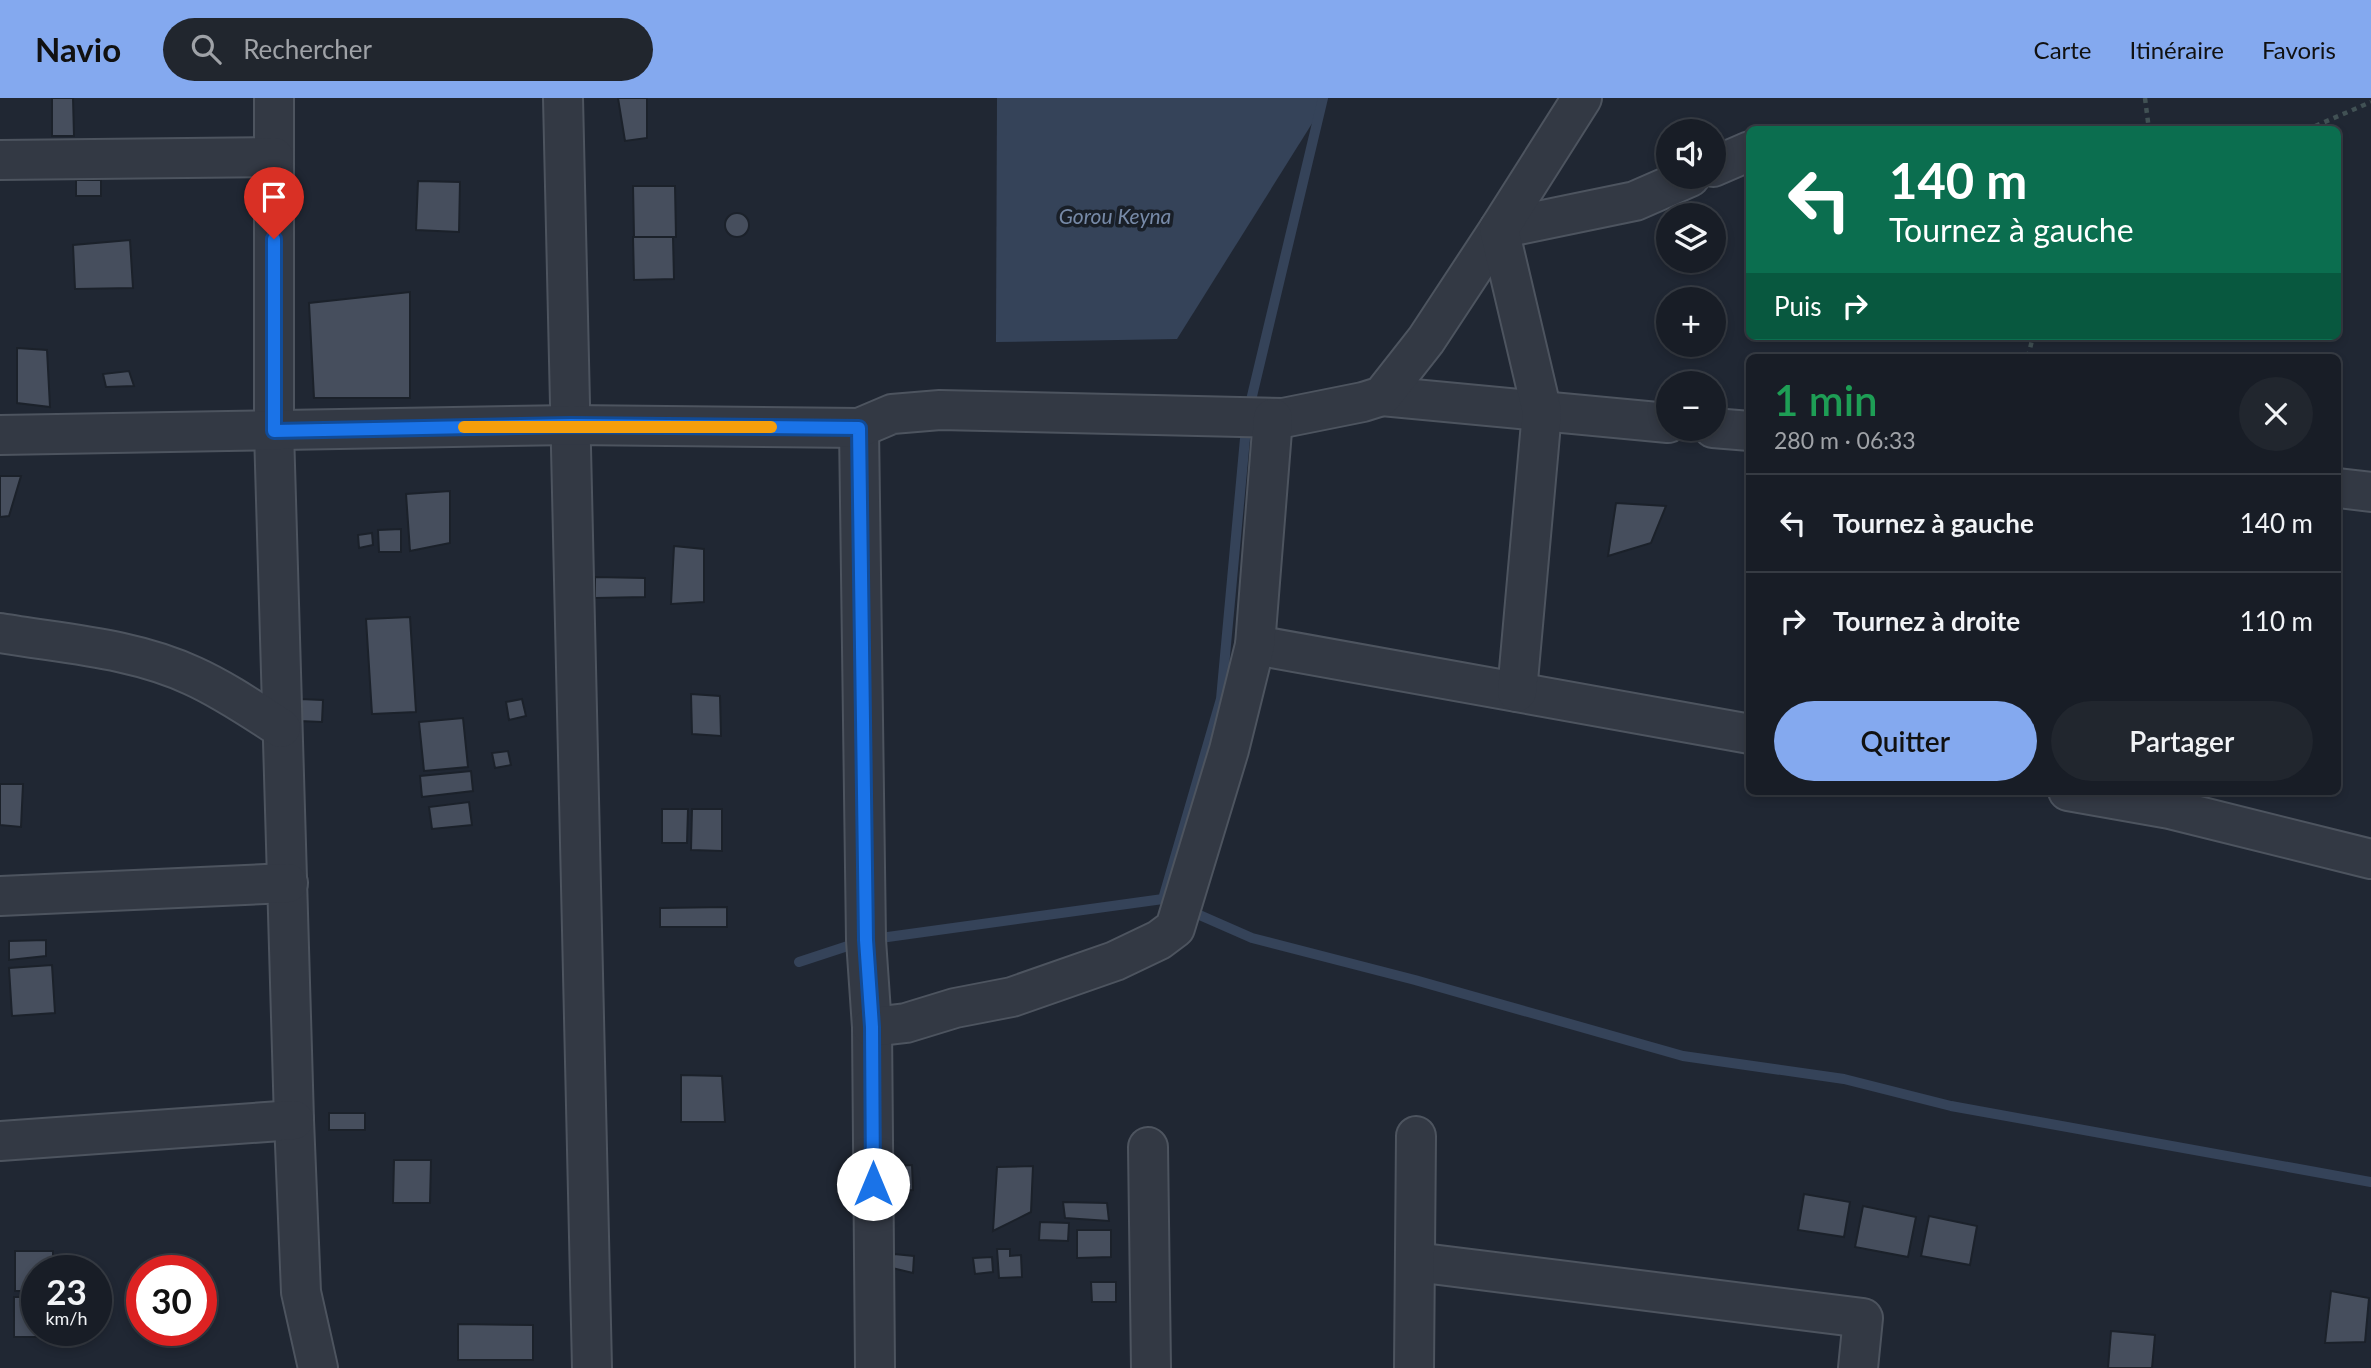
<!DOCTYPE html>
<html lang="fr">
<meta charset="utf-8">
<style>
:root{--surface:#181d26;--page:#21262e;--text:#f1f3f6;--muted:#9fa2a7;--line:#363b43;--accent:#84a9ef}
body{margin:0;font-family:Lato,sans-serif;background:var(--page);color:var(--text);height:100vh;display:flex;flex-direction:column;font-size:26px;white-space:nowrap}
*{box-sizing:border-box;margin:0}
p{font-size:23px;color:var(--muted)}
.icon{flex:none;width:38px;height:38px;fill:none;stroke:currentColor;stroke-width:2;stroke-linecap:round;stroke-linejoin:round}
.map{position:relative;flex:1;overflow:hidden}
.drawer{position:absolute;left:1746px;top:256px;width:595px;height:441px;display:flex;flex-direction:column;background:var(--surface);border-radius:10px;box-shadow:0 4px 10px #0003,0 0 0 2px var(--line)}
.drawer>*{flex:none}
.guide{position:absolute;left:1746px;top:28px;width:595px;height:214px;border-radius:10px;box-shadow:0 4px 10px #0003,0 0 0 2px var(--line);background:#0b6e4f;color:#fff;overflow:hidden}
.fabs{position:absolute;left:1656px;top:21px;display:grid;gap:14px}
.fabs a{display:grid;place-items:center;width:70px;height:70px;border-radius:50%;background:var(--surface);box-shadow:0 4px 10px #0003,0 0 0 2px var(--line);font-size:35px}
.speed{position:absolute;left:21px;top:1157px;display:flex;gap:14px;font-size:35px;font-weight:700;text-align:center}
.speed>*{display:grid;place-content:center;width:91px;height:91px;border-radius:50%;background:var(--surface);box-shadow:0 4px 10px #0003,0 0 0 2px var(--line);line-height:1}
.speed small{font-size:18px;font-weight:400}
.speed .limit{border:10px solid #d22;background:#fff;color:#111}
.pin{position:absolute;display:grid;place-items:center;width:60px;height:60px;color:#fff;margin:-72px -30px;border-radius:50% 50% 50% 0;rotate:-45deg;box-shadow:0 0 7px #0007}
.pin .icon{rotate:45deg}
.me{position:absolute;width:77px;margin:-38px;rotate:0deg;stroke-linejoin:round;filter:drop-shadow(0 0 5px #0008)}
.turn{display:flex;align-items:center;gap:24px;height:147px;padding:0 28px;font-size:32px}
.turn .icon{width:91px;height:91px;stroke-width:2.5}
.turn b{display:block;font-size:49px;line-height:60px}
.then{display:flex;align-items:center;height:66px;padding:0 28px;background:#0003;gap:14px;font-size:26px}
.round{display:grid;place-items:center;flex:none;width:74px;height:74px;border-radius:37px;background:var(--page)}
.summary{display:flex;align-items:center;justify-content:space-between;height:119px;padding:0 28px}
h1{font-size:42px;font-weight:600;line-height:52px;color:#1e9e55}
.cta{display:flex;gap:14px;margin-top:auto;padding:14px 28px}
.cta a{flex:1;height:80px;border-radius:42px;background:var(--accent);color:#111;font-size:28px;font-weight:600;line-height:80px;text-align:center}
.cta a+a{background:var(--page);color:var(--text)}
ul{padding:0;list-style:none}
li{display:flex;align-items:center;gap:21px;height:98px;padding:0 28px;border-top:2px solid var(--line)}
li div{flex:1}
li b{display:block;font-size:26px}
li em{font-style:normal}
header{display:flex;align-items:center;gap:42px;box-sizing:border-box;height:98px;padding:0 35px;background:var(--accent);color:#111}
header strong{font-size:33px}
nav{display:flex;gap:38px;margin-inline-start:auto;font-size:24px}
.search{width:490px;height:63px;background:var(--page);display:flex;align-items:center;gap:18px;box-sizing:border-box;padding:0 24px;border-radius:38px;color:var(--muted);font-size:26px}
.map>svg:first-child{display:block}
</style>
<header>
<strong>Navio</strong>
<div class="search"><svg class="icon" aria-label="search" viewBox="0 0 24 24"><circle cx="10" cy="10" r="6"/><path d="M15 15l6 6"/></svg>Rechercher</div>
<nav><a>Carte</a><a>Itinéraire</a><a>Favoris</a></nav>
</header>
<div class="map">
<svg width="2371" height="1270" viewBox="0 0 2371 1270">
<rect width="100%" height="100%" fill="#202733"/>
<!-- water -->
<polygon fill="#354359" points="997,0 1328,0 1177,241 996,244"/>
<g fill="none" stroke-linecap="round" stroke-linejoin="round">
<!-- stream -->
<g stroke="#354359" stroke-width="10">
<polyline points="1163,801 1252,840 1415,882 1683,958 1844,981 1951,1008 2371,1084"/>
<polyline points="799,864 866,842 1163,801 1221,601 1247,319 1323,0"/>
</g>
</g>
<!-- building -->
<g fill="#464e5d" stroke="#1b212a" stroke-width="2">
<polygon points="52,0 73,0 74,38 52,38"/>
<polygon points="618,0 647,0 647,40 625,43"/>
<rect x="76" y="82" width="25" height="16"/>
<polygon points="418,83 460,84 459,134 416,132"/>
<polygon points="633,88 675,88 676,139 634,139"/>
<circle cx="737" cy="127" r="12"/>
<polygon points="633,139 673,139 674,181 634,182"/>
<polygon points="130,142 133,190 75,191 73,147"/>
<polygon points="410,194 410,300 314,300 309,205"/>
<polygon points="17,250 47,252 50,309 17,305"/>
<polygon points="129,273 134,288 106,289 103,276"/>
<polygon points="0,378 21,378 9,418 0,419"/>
<polygon points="450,393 450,445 410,453 406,396"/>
<polygon points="1616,405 1666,408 1651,445 1608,458"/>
<polygon points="401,431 401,454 379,454 378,432"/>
<polygon points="372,435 373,447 359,450 358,437"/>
<polygon points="674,448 704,451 704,504 671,506"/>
<polygon points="595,479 645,480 645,499 595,500"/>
<polygon points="410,519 416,614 372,616 366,521"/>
<polygon points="691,596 720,598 721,638 692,636"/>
<polygon points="300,601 323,602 322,624 299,623"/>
<polygon points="522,601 526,618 509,622 506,604"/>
<polygon points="463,620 468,669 424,673 419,624"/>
<polygon points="508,653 511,667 495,670 492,655"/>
<polygon points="471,673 473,693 422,699 420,678"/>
<polygon points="0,686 23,686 21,729 0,727"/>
<polygon points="469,704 472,727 432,731 429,709"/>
<polygon points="662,711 688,711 687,745 662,745"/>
<polygon points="692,711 722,711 722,753 691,752"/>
<polygon points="727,809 727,829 660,829 660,810"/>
<polygon points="46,842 46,858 9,862 9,843"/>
<polygon points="52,867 55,915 12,918 9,870"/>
<polygon points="681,977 722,978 725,1024 681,1024"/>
<rect x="329" y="1015" width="36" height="17"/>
<polygon points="394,1062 431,1062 430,1105 393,1105"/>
<polygon points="912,1067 913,1092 888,1093 888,1068"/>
<polygon points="1033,1068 1031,1114 993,1133 997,1069"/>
<polygon points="1804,1096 1850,1104 1844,1139 1798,1132"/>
<polygon points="1063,1104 1107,1105 1109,1123 1065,1120"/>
<polygon points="1863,1108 1916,1119 1908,1159 1855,1149"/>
<polygon points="1929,1118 1977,1128 1970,1167 1921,1158"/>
<polygon points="1040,1124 1069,1125 1068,1143 1039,1142"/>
<polygon points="1077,1132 1111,1132 1111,1159 1077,1160"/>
<polygon points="997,1151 1010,1151 1010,1158 1021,1157 1022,1179 999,1180"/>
<polygon points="15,1153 53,1153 53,1172 37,1172 37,1193 15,1193"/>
<polygon points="894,1156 914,1158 913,1175 892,1170"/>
<polygon points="992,1159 993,1174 975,1176 973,1160"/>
<polygon points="1091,1184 1116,1184 1116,1204 1092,1204"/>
<polygon points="2331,1193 2369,1200 2365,1244 2325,1245"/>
<polygon points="14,1199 37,1199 37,1232 58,1232 58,1239 14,1239"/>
<polygon points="458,1226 533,1227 533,1262 458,1262"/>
<polygon points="2111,1233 2155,1237 2152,1270 2108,1270"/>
</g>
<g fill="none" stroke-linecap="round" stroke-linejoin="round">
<!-- minor casing -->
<g stroke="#4d545f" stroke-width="42">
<g id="minor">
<polyline points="274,0 274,333 294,1022 301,1194 318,1270"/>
<polyline points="563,0 592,1270"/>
<polyline points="0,62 274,59"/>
<polyline points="1713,69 1750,53"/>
<polyline points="1382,298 1668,325"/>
<polyline points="859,330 866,842 872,929 875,1270"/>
<polyline points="1713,330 1750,333"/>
<polyline points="0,337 571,327 859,330 892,316 940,312 1283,320 1363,304 1382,298 1426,242 1499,131 1635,103 1690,79"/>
<polyline points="2338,390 2371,394"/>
<path d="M0,535C65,546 133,550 193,578C224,592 253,612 281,630"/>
<polyline points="1255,547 1750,636"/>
<polyline points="1517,594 1542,314 1499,131 1582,0"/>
<polyline points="2068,693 2170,711 2371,761"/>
<polyline points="0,798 288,785"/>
<polyline points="872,929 906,925 955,910 1012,899 1115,863 1159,842 1175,830 1229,652 1255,547 1273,320"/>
<polyline points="0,1043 294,1022"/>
<polyline points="1148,1049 1151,1270"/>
<polyline points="1415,1164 1863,1220 1858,1270"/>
<polyline points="1414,1270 1416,1038"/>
</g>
</g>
<!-- path -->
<g stroke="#415154" stroke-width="4.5" stroke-dasharray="5 5" stroke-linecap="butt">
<polyline points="2145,0 2149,32"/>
<polyline points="2306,32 2371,4"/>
<polyline points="2028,259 2033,238"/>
</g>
<!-- minor -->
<use href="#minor" stroke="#333944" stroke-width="38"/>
</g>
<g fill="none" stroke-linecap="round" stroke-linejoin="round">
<!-- route casing -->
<g stroke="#114b97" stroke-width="18">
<polyline id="route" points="274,141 274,333 571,327 859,330 866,842 872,929 873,1086"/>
</g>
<!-- route -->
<use href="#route" stroke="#1a73e8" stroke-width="12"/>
<!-- slow -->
<polyline stroke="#f59e0b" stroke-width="12" points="464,329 771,329"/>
</g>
<g text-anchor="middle" stroke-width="7" stroke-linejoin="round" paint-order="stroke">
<!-- water labels -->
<g font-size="21" font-style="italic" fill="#778aa8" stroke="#191f28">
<text x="1115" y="126">Gorou Keyna</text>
</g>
</g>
</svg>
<div class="fabs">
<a><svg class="icon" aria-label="sound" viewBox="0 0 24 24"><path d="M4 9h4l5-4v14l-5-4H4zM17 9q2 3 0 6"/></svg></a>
<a><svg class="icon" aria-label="layers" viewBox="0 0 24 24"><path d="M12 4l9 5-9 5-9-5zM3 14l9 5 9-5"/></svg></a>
<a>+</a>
<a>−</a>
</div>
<div class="speed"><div>23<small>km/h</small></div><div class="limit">30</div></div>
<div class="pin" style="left:274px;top:141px;background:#d93025"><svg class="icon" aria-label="arrive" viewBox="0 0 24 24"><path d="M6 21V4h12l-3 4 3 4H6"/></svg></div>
<svg class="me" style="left:873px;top:1086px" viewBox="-20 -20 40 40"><circle r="19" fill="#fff"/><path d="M0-13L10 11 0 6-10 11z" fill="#1a73e8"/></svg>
<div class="guide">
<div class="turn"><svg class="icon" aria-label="left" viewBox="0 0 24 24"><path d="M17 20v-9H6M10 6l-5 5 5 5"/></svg><div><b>140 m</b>Tournez à gauche</div></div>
<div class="then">Puis<svg class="icon" aria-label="right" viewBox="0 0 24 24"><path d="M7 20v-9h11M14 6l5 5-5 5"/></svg></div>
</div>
<section class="drawer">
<div class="summary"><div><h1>1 min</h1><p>280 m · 06:33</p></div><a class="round"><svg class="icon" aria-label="close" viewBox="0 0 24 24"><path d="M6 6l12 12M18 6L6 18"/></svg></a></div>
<ul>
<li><svg class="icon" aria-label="left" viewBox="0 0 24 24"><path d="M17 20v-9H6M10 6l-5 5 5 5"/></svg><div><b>Tournez à gauche</b></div><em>140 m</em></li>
<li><svg class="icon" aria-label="right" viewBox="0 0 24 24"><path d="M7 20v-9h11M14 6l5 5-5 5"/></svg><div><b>Tournez à droite</b></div><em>110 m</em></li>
</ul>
<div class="cta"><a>Quitter</a><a>Partager</a></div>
</section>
</div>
